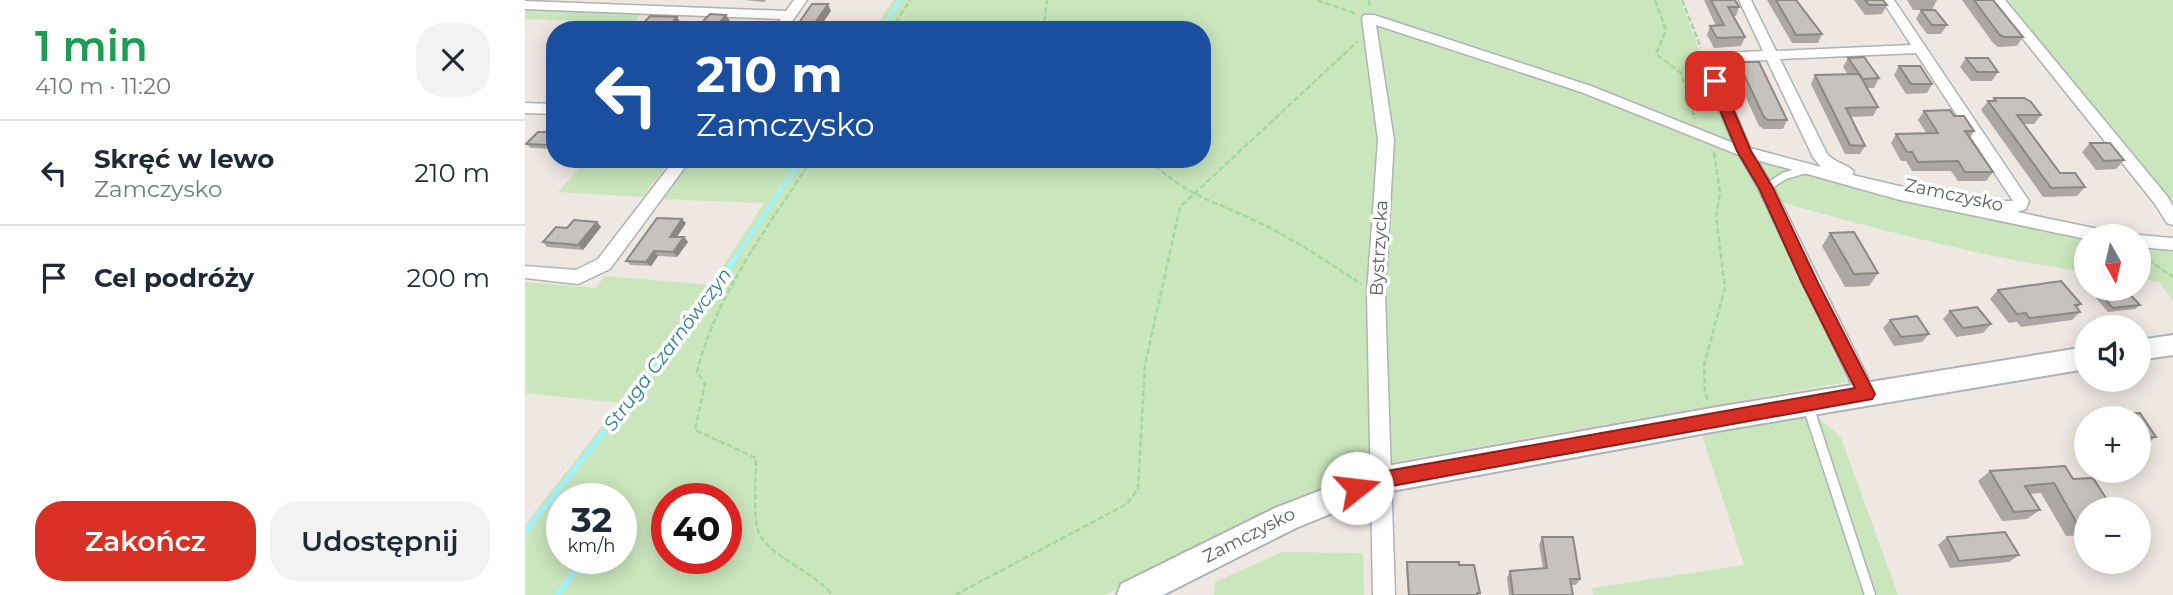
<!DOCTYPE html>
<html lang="pl">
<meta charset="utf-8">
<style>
:root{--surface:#fff;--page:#f2f2f3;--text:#1f2937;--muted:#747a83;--line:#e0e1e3;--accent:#d93025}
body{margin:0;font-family:Montserrat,sans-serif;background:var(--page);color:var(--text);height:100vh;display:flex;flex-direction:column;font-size:26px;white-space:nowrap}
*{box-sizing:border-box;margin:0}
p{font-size:23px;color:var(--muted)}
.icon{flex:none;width:38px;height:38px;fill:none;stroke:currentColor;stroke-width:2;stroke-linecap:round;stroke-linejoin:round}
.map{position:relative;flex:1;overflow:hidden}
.drawer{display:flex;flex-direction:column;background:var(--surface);width:525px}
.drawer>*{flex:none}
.banner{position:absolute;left:21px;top:21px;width:665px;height:147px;border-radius:28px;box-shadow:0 4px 18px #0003;background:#1a4fa0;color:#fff;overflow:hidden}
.needle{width:46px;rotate:172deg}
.fabs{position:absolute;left:1549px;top:224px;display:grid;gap:14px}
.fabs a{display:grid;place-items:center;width:77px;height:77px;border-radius:50%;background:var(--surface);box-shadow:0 4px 18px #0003;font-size:35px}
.speed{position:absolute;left:21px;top:483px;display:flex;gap:14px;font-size:35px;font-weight:700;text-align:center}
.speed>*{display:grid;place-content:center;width:91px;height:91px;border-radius:50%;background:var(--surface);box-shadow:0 4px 18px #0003;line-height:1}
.speed small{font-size:18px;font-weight:400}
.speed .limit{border:10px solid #d22;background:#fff;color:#111}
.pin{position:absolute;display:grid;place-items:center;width:60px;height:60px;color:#fff;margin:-30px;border-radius:14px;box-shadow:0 4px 10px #0006}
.me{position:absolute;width:77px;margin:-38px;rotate:74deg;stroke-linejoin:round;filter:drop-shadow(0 0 5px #0008)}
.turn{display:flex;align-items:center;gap:24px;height:147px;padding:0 35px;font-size:32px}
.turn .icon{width:91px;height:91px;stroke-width:2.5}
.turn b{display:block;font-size:49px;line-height:60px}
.round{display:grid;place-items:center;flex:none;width:74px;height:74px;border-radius:28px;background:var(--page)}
.overview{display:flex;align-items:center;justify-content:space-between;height:119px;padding:0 35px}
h1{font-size:42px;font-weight:600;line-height:52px;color:#1e9e55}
.primary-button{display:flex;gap:14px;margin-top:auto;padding:14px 35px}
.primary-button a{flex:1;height:80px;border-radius:28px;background:var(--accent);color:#fff;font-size:28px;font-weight:600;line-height:80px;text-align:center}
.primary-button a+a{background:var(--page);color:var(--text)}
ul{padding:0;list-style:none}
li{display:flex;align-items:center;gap:21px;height:105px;padding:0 35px;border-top:2px solid var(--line)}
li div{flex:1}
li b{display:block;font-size:26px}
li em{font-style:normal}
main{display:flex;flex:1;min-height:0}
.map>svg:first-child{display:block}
</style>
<main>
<section class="drawer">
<div class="overview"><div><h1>1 min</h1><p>410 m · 11:20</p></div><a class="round"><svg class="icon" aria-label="close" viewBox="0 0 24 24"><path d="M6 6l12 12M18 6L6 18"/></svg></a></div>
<ul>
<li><svg class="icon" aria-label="left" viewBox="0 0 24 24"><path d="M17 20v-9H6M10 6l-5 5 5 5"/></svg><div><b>Skręć w lewo</b><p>Zamczysko</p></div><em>210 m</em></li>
<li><svg class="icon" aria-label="arrive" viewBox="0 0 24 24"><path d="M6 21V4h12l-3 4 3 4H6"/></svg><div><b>Cel podróży</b></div><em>200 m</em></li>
</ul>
<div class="primary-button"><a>Zakończ</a><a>Udostępnij</a></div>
</section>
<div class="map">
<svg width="1648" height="595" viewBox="0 0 1648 595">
<rect width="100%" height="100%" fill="#eee7e2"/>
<!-- green -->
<g fill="#cae6bd" fill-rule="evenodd">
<path d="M368,0H1155L1207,138V151C1324,188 1441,214 1561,239V272C1452,257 1346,227 1240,198L1322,382L850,465L786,493L580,595H0V525L95,403L0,393V282L71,288L80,276L186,285L239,203L137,199L166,159H677V30H349ZM37,499H96V558H37ZM142,499H201V558H142Z"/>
<polygon points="1478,0 1648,0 1648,206"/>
<polygon points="10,8 104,12 116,14 102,30 47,30 55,21 0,19 0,10"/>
<polygon points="62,159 146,159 118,197 33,192"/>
<polygon points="1614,246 1648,250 1648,301 1634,282 1614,279"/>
<polygon points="1288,412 1316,438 1373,595 1068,595 1067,588 1219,565 1175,429"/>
<polygon points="758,552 838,553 839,595 689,595 690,582"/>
</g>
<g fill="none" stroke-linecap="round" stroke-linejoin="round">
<!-- stream-far1 -->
<g stroke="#a0f4ff" stroke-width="3.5">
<polyline points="356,30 375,0"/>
<polyline points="210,258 276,159"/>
</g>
<!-- stream -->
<g stroke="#a0f4ff" stroke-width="5">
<polyline points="0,532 171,316 211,257"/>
<polyline points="32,595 60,558"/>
</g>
<!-- lane-far1 casing -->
<g stroke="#aeb3b5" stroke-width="10">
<polyline id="lane-far1" points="1241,188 1259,176 1280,170"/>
</g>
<!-- lane casing -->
<g stroke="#aeb3b5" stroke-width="13">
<polyline id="lane" points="1283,406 1345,595"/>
</g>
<!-- street casing -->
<g stroke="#aeb3b5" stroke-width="3">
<g id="street">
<polygon points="269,0 282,0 261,30 248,30 256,19 0,9 0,1 261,11"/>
<path d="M1214,0H1226L1251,51L1386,45L1357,0H1369L1504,201L1501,209L1492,212L1578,230L1584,232L1586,236H1561V239L1375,200L1232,160L1249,188L1351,394L1348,400L1341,402L1334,400L1233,188L1214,155L1056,92L851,25L869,140L860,294L870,595H848L842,294L853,140L837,18L839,15H849L1066,86L1208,143L1173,58L1180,54L1238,51ZM1391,53L1488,201H1462L1460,206L1327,175L1329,172C1323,164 1310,163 1302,154L1255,59ZM1242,60L1288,157L1296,167L1225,148L1189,62Z"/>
<polygon points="1467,0 1480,0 1642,196 1648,206 1648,225 1642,223 1630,204"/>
<polygon points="0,103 30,104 30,114 0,113"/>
<polygon points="150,159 166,159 85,269 53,284 0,278 0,266 51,270 73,259"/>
<polygon points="1614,235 1648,238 1648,250 1614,247 1614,236 1609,236"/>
</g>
</g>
<!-- secondary casing -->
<g stroke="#adb3b6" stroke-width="4">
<g id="secondary">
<polygon points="1648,335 1648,355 1614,360 1614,340"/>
<polygon points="1561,347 1561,369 1192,431 856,493 771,528 638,595 592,595 596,584 750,508 856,467 1192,407"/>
</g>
</g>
<!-- path -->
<g stroke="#a4d8a0" stroke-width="2.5" stroke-dasharray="6 2.5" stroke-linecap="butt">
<polyline points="792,0 832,14"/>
<polyline points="844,0 844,7"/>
<polyline points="1130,0 1141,30 1131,54 1156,73 1170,119"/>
<polyline points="1157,0 1176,48"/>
<polyline points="366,30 385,0"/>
<polyline points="518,30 522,0"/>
<path d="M287,159C243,227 192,292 172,372L180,384L170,430L231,458C231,475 228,516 233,530C241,556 290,571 307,595"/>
<path d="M624,159C658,195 692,202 735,223C770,240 803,262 836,284"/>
<polyline points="1616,255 1648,277"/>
<polyline points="1183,400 1180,393 1179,365 1200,288 1191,216 1195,193 1189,152"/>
<polyline points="430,595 602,504 613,489 620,365 655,207 833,41"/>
</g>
<!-- lane-far1 -->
<use href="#lane-far1" stroke="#fff" stroke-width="7"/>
<!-- lane -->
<use href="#lane" stroke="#fff" stroke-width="10"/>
<!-- street -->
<use href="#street" fill="#fff" fill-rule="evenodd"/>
<!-- secondary -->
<use href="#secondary" fill="#fff" fill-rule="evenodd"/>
</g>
<!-- wall -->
<g fill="#aca7a4">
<polygon points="219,0 241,0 240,2"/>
<polygon points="1179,0 1210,0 1214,7 1211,16 1208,16 1220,37 1216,46 1189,48 1182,35 1185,26 1191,26"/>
<polygon points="1242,0 1271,0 1297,34 1293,43 1267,43"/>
<polygon points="1329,0 1358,0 1362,5 1357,14 1340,15"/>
<polygon points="1382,0 1412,0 1407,10 1422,25 1416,34 1402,34 1391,19 1396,10 1388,10"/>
<polygon points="1437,0 1468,0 1498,37 1492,46 1473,47 1468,43"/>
<polygon points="152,17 155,22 148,30 116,30 114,28"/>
<polygon points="1323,58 1354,78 1349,88 1342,88 1353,107 1348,116 1326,117 1340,146 1335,154 1320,154 1286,84 1290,75 1323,75 1318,67"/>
<polygon points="1441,58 1473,72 1467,81 1446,81 1435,67"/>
<polygon points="1216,62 1262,120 1258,129 1239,129 1234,126 1210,74"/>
<polygon points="1374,66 1407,84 1402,93 1381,94 1369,75"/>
<polygon points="1469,98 1516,115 1509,124 1499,124 1535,173 1560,187 1552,196 1518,197 1456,110 1463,101 1467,101"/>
<polygon points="1399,111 1429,116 1449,131 1445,138 1468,172 1461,181 1433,181 1426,171 1387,171 1381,161 1376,161 1366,143 1371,134 1402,134 1393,120"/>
<polygon points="30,132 30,147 27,149 6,148 1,144"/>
<polygon points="1565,143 1599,160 1591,169 1571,170 1557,152"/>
<polygon points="72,222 76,227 58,250 22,247 18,242 42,228"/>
<polygon points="161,223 152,237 159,237 163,242 152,257 133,256 126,266 106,265 101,261"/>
<polygon points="1305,233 1353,273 1344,286 1320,287 1297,246"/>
<polygon points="1473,290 1556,304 1552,308 1555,312 1547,320 1496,327 1492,322 1484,323 1465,299"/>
<polygon points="1575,294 1615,305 1610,309 1583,312 1571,298"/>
<polygon points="1425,311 1466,324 1458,333 1431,337 1418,319"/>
<polygon points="1365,320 1404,334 1397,342 1369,346 1358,328"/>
<polygon points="1615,413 1631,437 1620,445 1614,445 1614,418 1572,418 1577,414"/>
<polygon points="1540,466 1561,509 1561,535 1541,536 1516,493 1505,494 1515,510 1502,519 1477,521 1453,481 1465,471"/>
<polygon points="1017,537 1055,579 1051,585 1046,585 1048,595 984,595 982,578 985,571 1018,568 1014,545"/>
<polygon points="1422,537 1494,555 1484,562 1425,568 1413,545"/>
<polygon points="882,562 955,593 954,595 883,595 881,569"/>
</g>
<!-- shaded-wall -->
<g fill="#8c8886">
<polygon points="303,4 306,11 293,30 285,30"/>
<polygon points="201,15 207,24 202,30 188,30"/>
<polygon points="152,17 155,22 148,30 142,30"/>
<polygon points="30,138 30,147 27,149 23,145"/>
<polygon points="157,219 161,223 149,241 145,237"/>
<polygon points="72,222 76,227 58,250 53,245"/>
<polygon points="159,237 163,242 152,257 148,252"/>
<polygon points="129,251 133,256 126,266 121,262"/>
</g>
<!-- building -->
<g fill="#c8c2bf" stroke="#8c8886" stroke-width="2">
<polygon points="1186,0 1210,0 1214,7 1203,7 1220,37 1192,38 1185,26 1199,25"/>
<polygon points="1251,0 1271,0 1297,34 1271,35"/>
<polygon points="1340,0 1358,0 1362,5 1344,5"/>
<polygon points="1449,0 1468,0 1498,37 1479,37 1474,34"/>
<polygon points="287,4 303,4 285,30 269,30"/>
<polygon points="1396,10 1410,10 1422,25 1407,25"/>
<polygon points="185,14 201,15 188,30 170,30"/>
<polygon points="125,16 152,17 142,29 114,28"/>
<polygon points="1339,57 1354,78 1338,79 1323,58"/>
<polygon points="1441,58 1463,58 1473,72 1452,72"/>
<polygon points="1216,62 1234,62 1262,120 1243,120 1239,117 1214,64 1217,64"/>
<polygon points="1374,66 1395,66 1407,84 1386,84"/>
<polygon points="1334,74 1353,107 1321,108 1340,146 1325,145 1290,75"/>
<polygon points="1469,98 1499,98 1506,102 1516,115 1492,115 1535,173 1550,173 1560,187 1526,188 1463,101 1471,101"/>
<polygon points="1425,110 1429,116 1439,116 1449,131 1440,131 1468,172 1440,172 1433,161 1393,162 1387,152 1382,152 1371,134 1413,133 1399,111"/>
<polygon points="13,132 30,132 30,138 23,145 1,144"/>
<polygon points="1565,143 1585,143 1599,160 1579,161"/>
<polygon points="132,218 157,219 145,237 159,237 148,252 129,251 121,262 101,261"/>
<polygon points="49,220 72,222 53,245 18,242 31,227 42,228"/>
<polygon points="1329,232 1353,273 1329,274 1305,233"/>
<polygon points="1536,281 1556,304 1550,305 1555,312 1504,318 1501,313 1492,314 1473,290"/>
<polygon points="1600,289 1615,305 1588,308 1575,294"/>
<polygon points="1452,307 1466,324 1438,328 1425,311"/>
<polygon points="1392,316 1404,334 1376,337 1365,320"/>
<polygon points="1615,413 1631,437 1614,437 1614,418 1580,418 1577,414"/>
<polygon points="1540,466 1548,479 1568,478 1588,509 1561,509 1561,526 1554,527 1529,483 1500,486 1515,510 1489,512 1465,471"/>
<polygon points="1480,532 1494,555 1434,561 1422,537"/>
<polygon points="1017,537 1048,537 1055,579 1045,579 1048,595 988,595 985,571 1022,568"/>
<polygon points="882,562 934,562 934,565 949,565 955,593 952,593 952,595 884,595"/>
</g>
<!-- route -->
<polygon fill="#d93025" stroke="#8d1f18" stroke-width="2" points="1190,77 1196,81 1226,151 1248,188 1293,283 1350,394 1347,399 1002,461 856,488 832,496 825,494 823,488 825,482 856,472 1330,388 1277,283 1234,188 1212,151 1183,81"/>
<g text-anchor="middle" stroke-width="7" stroke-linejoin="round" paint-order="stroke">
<!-- street labels -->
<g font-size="18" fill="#5a6163" stroke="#fff">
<text transform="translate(1429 195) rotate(12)" y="6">Zamczysko</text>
<text transform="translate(854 248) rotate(-87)" y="6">Bystrzycka</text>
<text transform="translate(724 535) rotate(-27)" y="6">Zamczysko</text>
</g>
<!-- water labels -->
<g font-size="19" font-style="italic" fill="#327d8f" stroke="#fff">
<text transform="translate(142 349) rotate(-53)" y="7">Struga Czarnówczyn</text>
</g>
</g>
</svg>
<div class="fabs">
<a><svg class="needle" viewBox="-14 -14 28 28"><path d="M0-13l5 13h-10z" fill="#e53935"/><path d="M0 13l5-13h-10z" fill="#747a83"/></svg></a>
<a><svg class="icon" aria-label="sound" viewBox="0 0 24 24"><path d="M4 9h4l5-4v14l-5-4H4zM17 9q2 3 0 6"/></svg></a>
<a>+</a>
<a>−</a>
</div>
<div class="speed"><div>32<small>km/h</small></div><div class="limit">40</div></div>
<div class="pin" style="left:1190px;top:81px;background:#d93025"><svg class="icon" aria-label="arrive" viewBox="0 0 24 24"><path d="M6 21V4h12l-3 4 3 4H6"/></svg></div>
<svg class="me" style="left:832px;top:488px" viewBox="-20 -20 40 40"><circle r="19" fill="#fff"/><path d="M0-13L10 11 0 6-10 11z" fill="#d93025"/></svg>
<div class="banner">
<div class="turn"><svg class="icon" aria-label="left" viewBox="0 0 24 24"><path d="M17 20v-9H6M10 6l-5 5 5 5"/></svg><div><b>210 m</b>Zamczysko</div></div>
</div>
</div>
</main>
